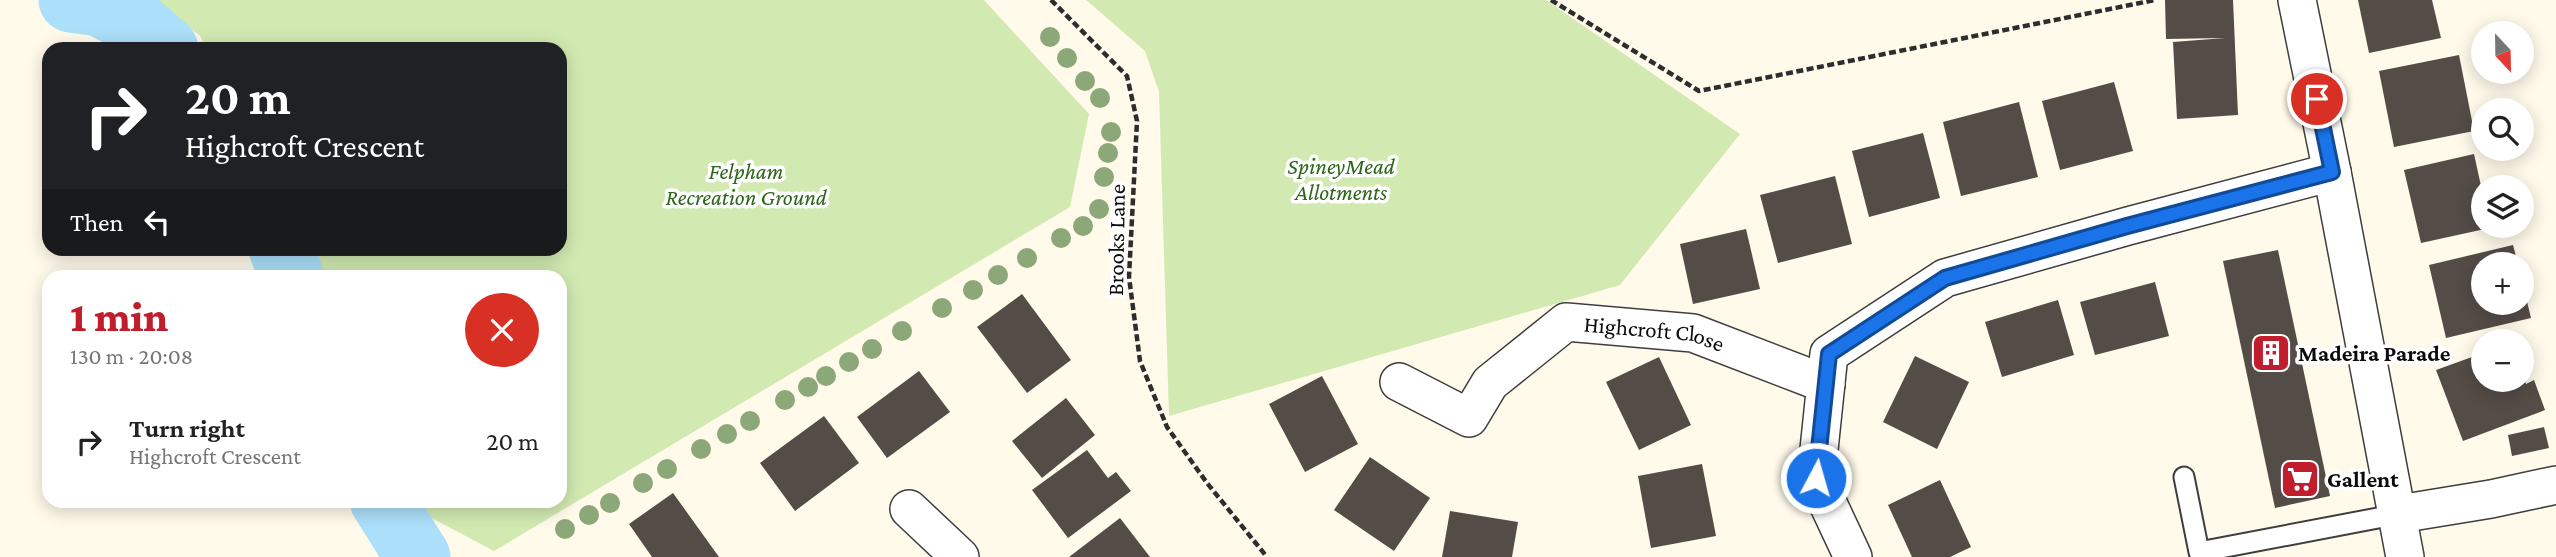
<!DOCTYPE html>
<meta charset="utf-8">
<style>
:root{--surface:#fff;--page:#f2f2f2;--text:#222;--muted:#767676;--accent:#c01e2d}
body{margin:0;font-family:"Crimson Pro",serif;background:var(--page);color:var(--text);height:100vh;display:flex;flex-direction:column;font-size:26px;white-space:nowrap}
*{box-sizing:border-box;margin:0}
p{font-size:23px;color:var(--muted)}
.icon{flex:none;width:38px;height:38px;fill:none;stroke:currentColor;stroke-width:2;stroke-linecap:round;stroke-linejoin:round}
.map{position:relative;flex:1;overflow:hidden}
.sheet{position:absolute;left:42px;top:270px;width:525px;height:238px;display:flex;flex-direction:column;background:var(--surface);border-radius:21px;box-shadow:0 4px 18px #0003}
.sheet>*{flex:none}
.top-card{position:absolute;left:42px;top:42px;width:525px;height:214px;border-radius:21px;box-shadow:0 4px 18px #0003;background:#202124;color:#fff;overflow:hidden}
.needle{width:46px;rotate:158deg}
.buttons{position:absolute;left:2471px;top:21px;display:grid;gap:14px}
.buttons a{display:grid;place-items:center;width:63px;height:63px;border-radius:50%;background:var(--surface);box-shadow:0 4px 18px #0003;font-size:35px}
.pin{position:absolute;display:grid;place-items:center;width:60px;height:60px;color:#fff;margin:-30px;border:4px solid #fff;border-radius:50%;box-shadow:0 2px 7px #0007}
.me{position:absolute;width:77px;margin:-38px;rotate:6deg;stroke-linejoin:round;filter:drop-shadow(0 0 5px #0008)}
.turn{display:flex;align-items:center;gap:24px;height:147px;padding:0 28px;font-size:32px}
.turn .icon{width:91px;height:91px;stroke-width:2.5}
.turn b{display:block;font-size:49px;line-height:60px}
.then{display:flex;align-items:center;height:66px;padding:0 28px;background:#0003;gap:14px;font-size:26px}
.round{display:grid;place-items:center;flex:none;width:74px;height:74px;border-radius:37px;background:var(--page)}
.head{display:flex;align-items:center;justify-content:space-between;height:119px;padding:0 28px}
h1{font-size:42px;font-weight:800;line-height:52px;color:var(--accent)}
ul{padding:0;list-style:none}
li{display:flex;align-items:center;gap:21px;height:105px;padding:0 28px}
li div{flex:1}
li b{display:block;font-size:26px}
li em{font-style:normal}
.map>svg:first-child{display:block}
</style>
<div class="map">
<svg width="2556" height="557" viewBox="0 0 2556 557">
<rect width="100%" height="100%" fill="#fffaea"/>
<!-- green -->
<g fill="#d2eab2">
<polygon points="154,0 984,0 1089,114 1070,207 494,551 420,512 415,501 560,500 560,276 320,276 308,249 560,248 560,49 207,49 200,36"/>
<polygon points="1086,0 1546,0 1740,134 1620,285 1169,416 1159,92 1145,51"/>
</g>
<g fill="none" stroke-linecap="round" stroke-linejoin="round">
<!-- river -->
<g stroke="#acdff9" stroke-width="65">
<polyline points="71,0 100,4 136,23 166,49"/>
<polyline points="281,248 291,276"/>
<polyline points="382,500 418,557"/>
</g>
</g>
<!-- building -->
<g fill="#544c47">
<polygon points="2165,0 2233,0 2238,115 2177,119 2173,42 2225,38 2166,39"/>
<polygon points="2358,0 2432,0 2441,38 2369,53"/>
<polygon points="2459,55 2474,131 2394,147 2379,71"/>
<polygon points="2114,82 2133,151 2060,170 2042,101"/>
<polygon points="2019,102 2038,177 1961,196 1943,122"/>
<polygon points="1923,133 1940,198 1869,217 1852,151"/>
<polygon points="2474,154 2483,195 2483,226 2494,227 2421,243 2404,170"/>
<polygon points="1835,176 1852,244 1778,263 1760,195"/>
<polygon points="1746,229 1760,289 1693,304 1680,244"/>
<polygon points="2513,245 2518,264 2483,264 2483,303 2522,303 2523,285 2531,318 2446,338 2429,265"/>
<polygon points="2278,250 2330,496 2275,508 2223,261"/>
<polygon points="2155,282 2169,336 2095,355 2080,302"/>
<polygon points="1022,294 1071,360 1027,393 977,327"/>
<polygon points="2058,300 2074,355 2002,377 1985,322"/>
<polygon points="2483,353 2483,380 2522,380 2522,372 2526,384 2534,380 2545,410 2463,441 2436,370"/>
<polygon points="1915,356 1969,382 1937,449 1883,422"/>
<polygon points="1659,357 1691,425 1639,450 1606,382"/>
<polygon points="919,371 950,412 887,458 857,417"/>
<polygon points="1322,376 1358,444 1305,472 1269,404"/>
<polygon points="1066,398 1095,435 1042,478 1012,441"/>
<polygon points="824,416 859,463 795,511 760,463"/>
<polygon points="2544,427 2549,448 2512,456 2508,435"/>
<polygon points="1087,450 1108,478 1116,472 1131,491 1068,538 1032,490"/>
<polygon points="1370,457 1430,498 1394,551 1334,510"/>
<polygon points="1702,464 1716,536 1651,548 1638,476"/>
<polygon points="1940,480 1971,547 1950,557 1912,557 1888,505"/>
<polygon points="673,493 719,557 652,557 629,524"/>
<polygon points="1450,511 1518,522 1512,557 1442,557"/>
<polygon points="1120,518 1150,557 1069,557"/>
</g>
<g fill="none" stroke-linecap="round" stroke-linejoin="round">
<!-- service casing -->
<g stroke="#3e3e3e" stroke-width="23">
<polyline id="service" points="2184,477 2199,552 2399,514"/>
</g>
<!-- minor casing -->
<g stroke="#3e3e3e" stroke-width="40">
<g id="minor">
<polyline points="2297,0 2332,172 2405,557"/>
<path id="s1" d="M1399,382L1469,418L1490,383L1566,322L1693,333L1826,384"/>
<polyline points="909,509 960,557"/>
<polyline points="2399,514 2491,499 2556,485"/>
<polyline points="1853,557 1816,478 1829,354 1945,278 2128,226 2332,172"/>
</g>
</g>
<!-- path -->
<g stroke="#2d2d2d" stroke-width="4.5" stroke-dasharray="7 3.5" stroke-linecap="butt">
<polyline points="1051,0 1127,76 1137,121 1129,277 1140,361 1167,427 1207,483 1267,557"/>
<polyline points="1551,0 1699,91 2155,0"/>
</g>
<!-- service -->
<use href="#service" stroke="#fff" stroke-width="19"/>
<!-- minor -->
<use href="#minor" stroke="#fff" stroke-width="37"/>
</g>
<!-- trees -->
<g fill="#8ca878">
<circle cx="1050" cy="37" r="10"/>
<circle cx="1067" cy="58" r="10"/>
<circle cx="1085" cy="81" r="10"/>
<circle cx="1100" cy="98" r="10"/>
<circle cx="1111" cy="132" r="10"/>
<circle cx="1108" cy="153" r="10"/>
<circle cx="1104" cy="177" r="10"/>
<circle cx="1099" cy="209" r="10"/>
<circle cx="1083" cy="226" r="10"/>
<circle cx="1061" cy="238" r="10"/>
<circle cx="1027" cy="258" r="10"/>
<circle cx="998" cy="275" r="10"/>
<circle cx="973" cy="290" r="10"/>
<circle cx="942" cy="308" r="10"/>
<circle cx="902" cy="331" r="10"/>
<circle cx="872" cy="349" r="10"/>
<circle cx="849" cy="362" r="10"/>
<circle cx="826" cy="376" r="10"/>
<circle cx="808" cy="387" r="10"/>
<circle cx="785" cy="400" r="10"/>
<circle cx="750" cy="421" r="10"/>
<circle cx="727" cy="434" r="10"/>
<circle cx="701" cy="449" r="10"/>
<circle cx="667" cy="469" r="10"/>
<circle cx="643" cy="483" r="10"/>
<circle cx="610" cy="503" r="10"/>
<circle cx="589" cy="515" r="10"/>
<circle cx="565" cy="529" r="10"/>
</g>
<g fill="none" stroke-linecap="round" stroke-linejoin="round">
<!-- route casing -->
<g stroke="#114b97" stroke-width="18">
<polyline id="route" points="1816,478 1829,354 1945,278 2127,226 2332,172 2317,99"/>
</g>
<!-- route -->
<use href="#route" stroke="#1a73e8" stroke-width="12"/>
</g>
<!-- icons -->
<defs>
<g id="building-square" transform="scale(2.0125)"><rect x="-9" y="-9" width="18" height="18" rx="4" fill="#c01e2d" stroke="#fff"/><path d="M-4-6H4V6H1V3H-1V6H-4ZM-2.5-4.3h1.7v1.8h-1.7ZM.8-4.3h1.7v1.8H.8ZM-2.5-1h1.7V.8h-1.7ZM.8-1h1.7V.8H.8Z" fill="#fff"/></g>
<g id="supermarket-square" transform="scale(2.0125)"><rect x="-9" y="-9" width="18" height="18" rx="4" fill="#c01e2d" stroke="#fff"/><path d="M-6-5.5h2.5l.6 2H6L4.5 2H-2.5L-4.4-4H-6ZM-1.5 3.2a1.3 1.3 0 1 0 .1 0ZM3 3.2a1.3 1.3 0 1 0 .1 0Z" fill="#fff"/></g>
</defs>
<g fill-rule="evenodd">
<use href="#building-square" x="2271" y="353"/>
<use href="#supermarket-square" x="2300" y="479"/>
</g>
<g text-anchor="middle" stroke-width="7" stroke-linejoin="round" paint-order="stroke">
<!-- park labels -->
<g font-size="23" font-style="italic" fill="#2d651a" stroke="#fff">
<text x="1341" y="174">SpineyMead<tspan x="1341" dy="26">Allotments</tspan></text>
<text x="746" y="179">Felpham<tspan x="746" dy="26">Recreation Ground</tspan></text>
</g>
<!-- street labels -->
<g font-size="23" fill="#0b0b0b" stroke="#fff">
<text transform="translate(1116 240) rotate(-89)" y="8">Brooks Lane</text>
<text dy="8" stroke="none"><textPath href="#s1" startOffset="306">Highcroft Close</textPath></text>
</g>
<!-- poi labels -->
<g font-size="23" font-weight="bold" fill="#0b0b0b" stroke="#fff" text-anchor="start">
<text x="2298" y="361">Madeira Parade</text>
<text x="2327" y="487">Gallent</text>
</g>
</g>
</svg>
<div class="buttons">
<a><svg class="needle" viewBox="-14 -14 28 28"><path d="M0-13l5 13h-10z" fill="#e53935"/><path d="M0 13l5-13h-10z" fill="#767676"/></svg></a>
<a><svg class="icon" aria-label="search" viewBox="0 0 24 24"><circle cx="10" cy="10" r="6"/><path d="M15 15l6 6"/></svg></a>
<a><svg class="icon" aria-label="layers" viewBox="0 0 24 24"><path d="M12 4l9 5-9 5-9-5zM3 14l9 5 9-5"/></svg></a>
<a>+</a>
<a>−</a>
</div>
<div class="pin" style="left:2317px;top:99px;background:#d93025"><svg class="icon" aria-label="arrive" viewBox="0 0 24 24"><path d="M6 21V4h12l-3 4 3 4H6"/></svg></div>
<svg class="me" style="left:1816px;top:478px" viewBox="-20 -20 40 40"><circle r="17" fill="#1a73e8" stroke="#fff" stroke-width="3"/><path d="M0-11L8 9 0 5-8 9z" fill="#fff"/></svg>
<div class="top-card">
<div class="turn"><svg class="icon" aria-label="right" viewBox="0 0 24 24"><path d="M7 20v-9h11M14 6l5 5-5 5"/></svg><div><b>20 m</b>Highcroft Crescent</div></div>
<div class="then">Then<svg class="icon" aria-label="left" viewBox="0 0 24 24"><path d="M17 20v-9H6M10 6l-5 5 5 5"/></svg></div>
</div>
<section class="sheet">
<div class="head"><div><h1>1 min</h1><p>130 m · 20:08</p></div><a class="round" style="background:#d93025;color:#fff"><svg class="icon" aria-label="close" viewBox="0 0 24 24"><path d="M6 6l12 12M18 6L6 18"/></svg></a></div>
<ul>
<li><svg class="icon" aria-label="right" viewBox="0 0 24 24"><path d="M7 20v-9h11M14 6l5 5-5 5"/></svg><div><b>Turn right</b><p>Highcroft Crescent</p></div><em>20 m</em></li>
</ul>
</section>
</div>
